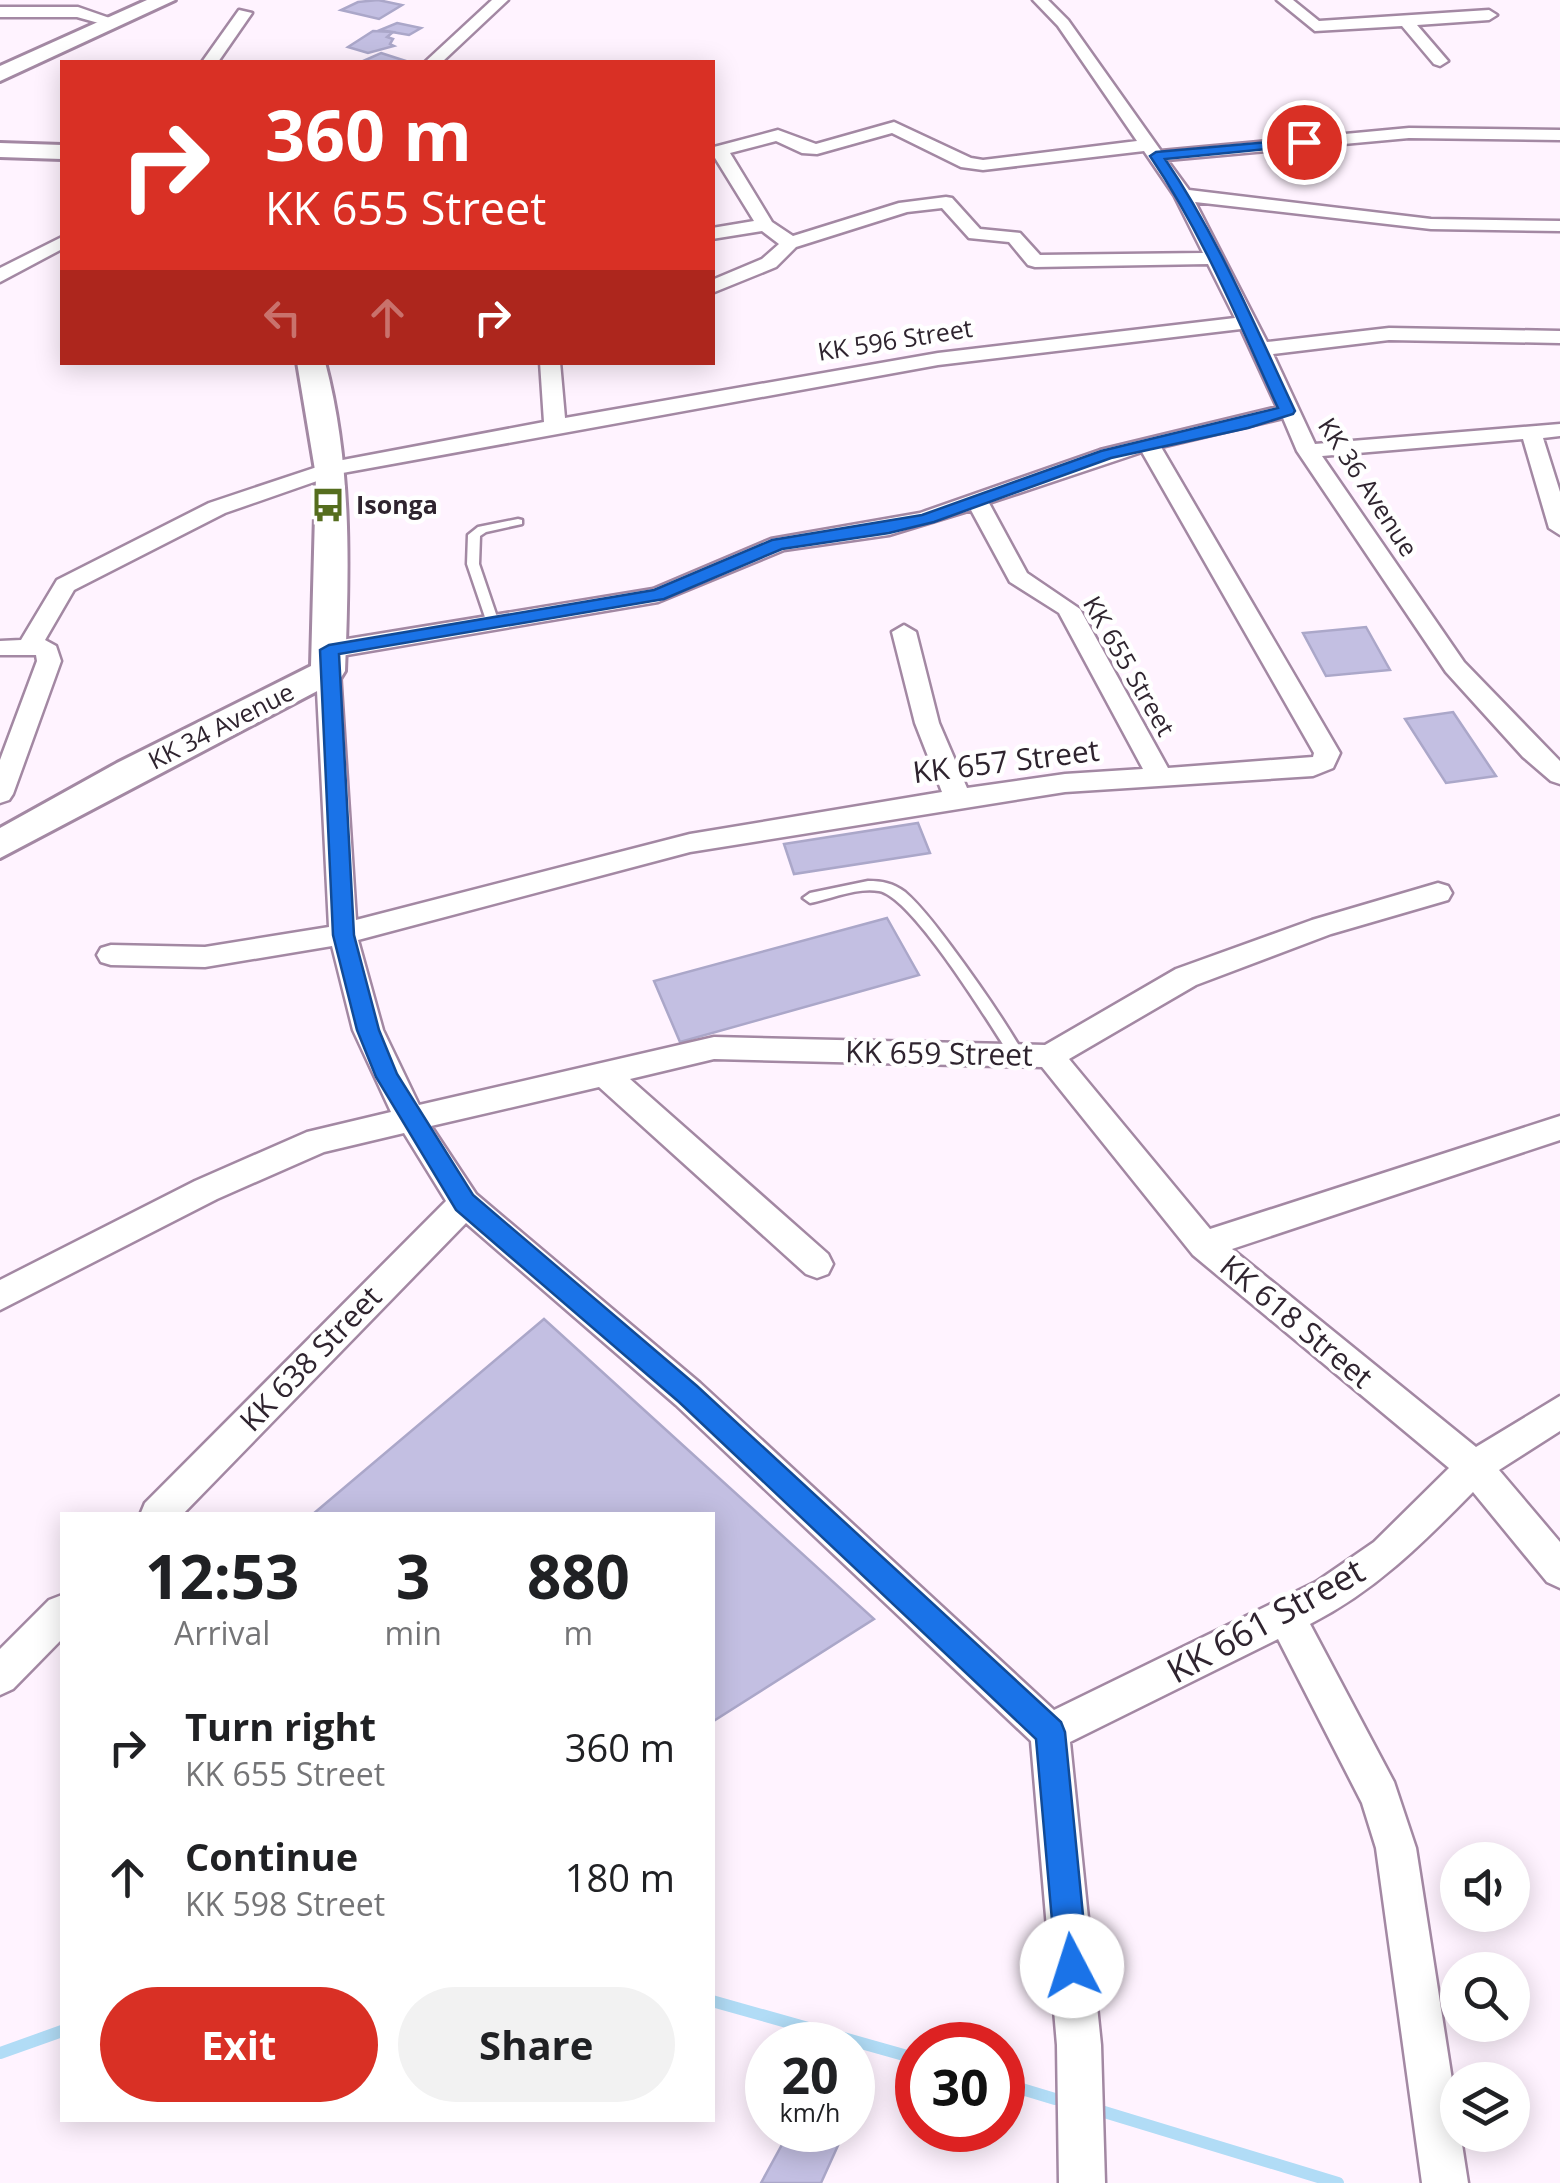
<!DOCTYPE html>
<style>
:root{--surface:#fff;--page:#f2f2f2;--text:#202124;--muted:#757577;--accent:#d93025}
body{margin:0;font-family:"Open Sans",sans-serif;background:var(--page);color:var(--text);height:100vh;display:flex;flex-direction:column;font-size:38px;white-space:nowrap}
*{box-sizing:border-box;margin:0}
p{font-size:32px;color:var(--muted)}
.icon{flex:none;width:55px;height:55px;fill:none;stroke:currentColor;stroke-width:2;stroke-linecap:round;stroke-linejoin:round}
.map{position:relative;flex:1;overflow:hidden}
.details{position:absolute;left:60px;top:1512px;width:655px;height:610px;display:flex;flex-direction:column;background:var(--surface);border-radius:0px;box-shadow:0 5px 25px #0003}
.details>*{flex:none}
.top-card{position:absolute;left:60px;top:60px;width:655px;height:305px;border-radius:0px;box-shadow:0 5px 25px #0003;background:#d93025;color:#fff;overflow:hidden}
.fabs{position:absolute;left:1440px;top:1842px;display:grid;gap:20px}
.fabs a{display:grid;place-items:center;width:90px;height:90px;border-radius:50%;background:var(--surface);box-shadow:0 5px 25px #0003;font-size:50px}
.speed{position:absolute;left:745px;top:2022px;display:flex;gap:20px;font-size:50px;font-weight:700;text-align:center}
.speed>*{display:grid;place-content:center;width:130px;height:130px;border-radius:50%;background:var(--surface);box-shadow:0 5px 25px #0003;line-height:1}
.speed small{font-size:25px;font-weight:400}
.speed .limit{border:15px solid #d22;background:#fff;color:#111}
.pin{position:absolute;display:grid;place-items:center;width:85px;height:85px;color:#fff;margin:-42px;border:5px solid #fff;border-radius:50%;box-shadow:0 2px 10px #0007}
.me{position:absolute;width:110px;margin:-55px;rotate:355deg;stroke-linejoin:round;filter:drop-shadow(0 0 8px #0008)}
.turn{display:flex;align-items:center;gap:35px;height:210px;padding:0 40px;font-size:45px}
.turn .icon{width:130px;height:130px;stroke-width:2.5}
.turn b{display:block;font-size:70px;line-height:85px}
.lanes{display:flex;align-items:center;height:95px;padding:0 40px;background:#0003;justify-content:center;gap:50px;direction:ltr}
.lanes .off{opacity:.35}
.eta{display:flex;justify-content:space-evenly;align-items:center;height:170px;text-align:center}
.eta b{font-size:60px;font-weight:700;line-height:70px}
.cta{display:flex;gap:20px;margin-top:auto;padding:20px 40px}
.cta a{flex:1;height:115px;border-radius:60px;background:var(--accent);color:#fff;font-size:40px;font-weight:700;line-height:115px;text-align:center}
.cta a+a{background:var(--page);color:var(--text)}
ul{padding:0;list-style:none}
li{display:flex;align-items:center;gap:30px;height:130px;padding:0 40px}
li div{flex:1}
li b{display:block;font-size:38px}
li em{font-style:normal}
.map>svg:first-child{display:block}
</style>
<div class="map">
<svg width="1560" height="2183" viewBox="0 0 1560 2183">
<rect width="100%" height="100%" fill="#fff3ff"/>
<g fill="none" stroke-linecap="round" stroke-linejoin="round">
<!-- stream -->
<g stroke="#b1dcf6" stroke-width="12">
<polyline points="712,2001 918,2059"/>
<polyline points="0,2053 62,2031"/>
<polyline points="1002,2083 1055,2099"/>
<polyline points="1101,2111 1338,2183"/>
</g>
</g>
<!-- building -->
<g fill="#c3bfe2" stroke="#aba7c9" stroke-width="2.5">
<polygon points="378,0 402,5 379,19 341,10 358,2"/>
<polygon points="397,23 421,28 409,35 380,30"/>
<polygon points="373,31 393,32 387,37 393,39 390,44 394,46 368,53 348,47"/>
<polygon points="381,53 409,62 361,62"/>
<polygon points="1366,627 1390,670 1326,676 1303,633"/>
<polygon points="1453,712 1496,776 1446,783 1405,719"/>
<polygon points="918,823 930,853 794,874 784,844"/>
<polygon points="887,918 919,975 680,1042 654,981"/>
<polygon points="544,1319 874,1619 712,1722 712,1515 313,1514"/>
<polygon points="852,2076 867,2083 852,2115"/>
<polygon points="790,2130 845,2130 821,2183 761,2183"/>
</g>
<g fill="none" stroke-linecap="round" stroke-linejoin="round">
<!-- lane casing -->
<g stroke="#a388a3" stroke-width="5">
<g id="lane">
<polygon points="518,519 522,520 522,524 486,532 480,536 479,564 499,623 493,627 487,623 467,564 468,535 478,527"/>
<path d="M868,881C882,881 893,883 905,892C922,907 937,927 951,946C977,981 1003,1018 1025,1056L1023,1060H1013C992,1028 913,897 879,891C857,887 831,899 810,903L803,898L810,893Z"/>
</g>
</g>
<!-- street casing -->
<g stroke="#a388a3" stroke-width="5">
<g id="street">
<polygon points="492,0 508,0 442,62 425,62"/>
<path d="M1033,0H1048L1068,20L1161,151L1409,128L1560,130V140L1409,138L1167,160L1189,190L1431,219L1560,221V231L1431,229L1195,202L1267,342L1389,328L1560,331V343L1389,340L1273,354L1315,444L1560,424V436L1543,438L1560,492V535L1549,528L1523,439L1322,456L1464,662L1560,761V784L1551,781L1523,757L1446,672L1297,451L1283,418L1161,447L1340,753L1333,768L1313,776L1065,792L690,852L358,940L383,1030L419,1105L714,1037L1045,1045L1176,969L1312,920L1438,883L1448,886L1452,893L1448,900L1331,934L1196,985L1069,1059L1210,1229L1560,1116V1140L1232,1249L1476,1447L1560,1396V1431L1499,1470L1560,1542V1588L1547,1582L1473,1492C1422,1544 1375,1591 1310,1624L1394,1782L1416,1848L1468,2183H1422L1376,1848L1362,1803L1278,1639L1070,1742L1101,2045L1105,2183H1059L1057,2045L1031,1741L676,1405L466,1223L182,1515H140L145,1503L446,1201L404,1133L324,1152L217,1199L0,1310V1280L195,1181L307,1132L391,1112L353,1030L332,946L205,967L111,965L101,962L97,955L101,948L111,945L205,947L329,927L316,671L319,666L328,663L340,671L356,920L690,834L942,792L915,723L892,632L904,625L916,632L939,723L967,788L1065,774L1143,769L1059,613L1010,582L971,510L889,535L784,550L658,602L329,658L317,650L329,642L653,589L771,539L920,513L1100,450L1277,407L1241,329L938,365L337,474L225,513L74,590L45,640L56,646L61,661L13,794L9,800L0,803V760L37,661L36,655H0V641L21,640L57,580L209,503L332,462L544,422L540,362H560L565,418L938,353L1235,318L1208,264L1035,267L1028,265L1009,242L969,238L942,208L907,212L796,247L776,267L712,293V280L762,259L779,244L762,231L712,239V228L754,221L712,153L714,147L778,130L816,144L894,122L971,158L983,160L1137,141L1058,26ZM892,133L961,167L983,170L1144,151L1174,195L1203,253L1040,255L1020,233L980,229L952,198L946,197L899,203L793,236L772,222L730,153L776,141L802,153L817,154ZM1142,452L1314,753L1313,757L1168,768L1080,609L1027,573L989,503ZM714,1059L1042,1067L1193,1255L1449,1468L1374,1542L1316,1582L1054,1710L700,1383L476,1194L431,1126L599,1087L806,1274L817,1278L828,1274L833,1264L828,1254L630,1079Z"/>
<polygon points="1277,0 1293,0 1319,21 1489,10 1497,15 1489,20 1417,25 1448,61 1440,66 1434,64 1402,26 1315,31"/>
<polygon points="0,7 78,7 121,22 113,27 77,17 0,17"/>
<polygon points="239,10 252,13 218,62 202,62"/>
<polygon points="62,237 62,249 0,282 0,268"/>
<polygon points="62,1595 62,1639 13,1689 0,1695 0,1649 49,1600"/>
</g>
</g>
<!-- secondary casing -->
<g stroke="#a388a3" stroke-width="6">
<g id="secondary">
<polygon points="147,0 175,0 0,81 0,66"/>
<polygon points="0,143 62,145 62,159 0,157"/>
<path d="M297,362H325C352,465 349,566 345,671L340,679L0,858V828L117,763L311,666L316,476Z"/>
</g>
</g>
<!-- lane -->
<use href="#lane" fill="#fff" fill-rule="evenodd"/>
<!-- street -->
<use href="#street" fill="#fff" fill-rule="evenodd"/>
<!-- secondary -->
<use href="#secondary" fill="#fff" fill-rule="evenodd"/>
</g>
<!-- route -->
<path fill="#1a73e8" stroke="#114b97" stroke-width="2.5" d="M1304,139L1309,140V145L1165,159C1218,237 1255,326 1295,411L1293,414L1248,428L1111,458L934,522L889,533L782,549L664,599L339,654L354,935L379,1030L397,1074L473,1195L697,1386L1061,1722L1065,1732L1088,1966L1083,1978L1072,1982L1060,1978L1056,1966L1036,1739L679,1402L456,1210L376,1077L357,1030L333,935L320,650L329,645L654,590L772,540L922,515L1101,451L1278,408C1239,323 1203,234 1150,156L1156,152Z"/>
<!-- icons -->
<defs>
<g id="bus-bare" transform="scale(2.7)"><path d="M-5-6H5V4H4V6H2V4H-2V6H-4V4H-5ZM-3.5-4V0h7V-4ZM-3.5 1.2v1.5H-2V1.2ZM2 1.2v1.5H3.5V1.2Z" fill="#556d1e" stroke="#fff" stroke-width="2.5" paint-order="stroke"/></g>
</defs>
<g fill-rule="evenodd">
<use href="#bus-bare" x="328" y="505"/>
</g>
<g text-anchor="middle" stroke-width="9" stroke-linejoin="round" paint-order="stroke">
<!-- far-street labels -->
<g font-size="25" fill="#2f242f" stroke="#fff">
<text transform="translate(895 340) rotate(-9)" y="9">KK 596 Street</text>
<text transform="translate(1368 487) rotate(57)" y="9">KK 36 Avenue</text>
<text transform="translate(1129 666) rotate(60)" y="9">KK 655 Street</text>
<text transform="translate(221 726) rotate(-27)" y="9">KK 34 Avenue</text>
</g>
<!-- far-poi labels -->
<g font-size="25" font-weight="bold" fill="#2f242f" stroke="#fff" text-anchor="start">
<text x="356" y="514">Isonga</text>
</g>
<!-- street labels -->
<g font-size="30" fill="#2f242f" stroke="#fff">
<text transform="translate(1006 762) rotate(-7)" y="10">KK 657 Street</text>
<text transform="translate(939 1054) rotate(1)" y="10">KK 659 Street</text>
<text transform="translate(1296 1322) rotate(40)" y="10">KK 618 Street</text>
<text transform="translate(311 1359) rotate(-46)" y="10">KK 638 Street</text>
</g>
<!-- near-street labels -->
<g font-size="35" fill="#2f242f" stroke="#fff">
<text transform="translate(1266 1621) rotate(-29)" y="12">KK 661 Street</text>
</g>
</g>
</svg>
<div class="fabs">
<a><svg class="icon" aria-label="sound" viewBox="0 0 24 24"><path d="M4 9h4l5-4v14l-5-4H4zM17 9q2 3 0 6"/></svg></a>
<a><svg class="icon" aria-label="search" viewBox="0 0 24 24"><circle cx="10" cy="10" r="6"/><path d="M15 15l6 6"/></svg></a>
<a><svg class="icon" aria-label="layers" viewBox="0 0 24 24"><path d="M12 4l9 5-9 5-9-5zM3 14l9 5 9-5"/></svg></a>
</div>
<div class="speed"><div>20<small>km/h</small></div><div class="limit">30</div></div>
<div class="pin" style="left:1304px;top:142px;background:#d93025"><svg class="icon" aria-label="arrive" viewBox="0 0 24 24"><path d="M6 21V4h12l-3 4 3 4H6"/></svg></div>
<svg class="me" style="left:1072px;top:1966px" viewBox="-20 -20 40 40"><circle r="19" fill="#fff"/><path d="M0-13L10 11 0 6-10 11z" fill="#1a73e8"/></svg>
<div class="top-card">
<div class="turn"><svg class="icon" aria-label="right" viewBox="0 0 24 24"><path d="M7 20v-9h11M14 6l5 5-5 5"/></svg><div><b>360 m</b>KK 655 Street</div></div>
<div class="lanes"><svg class="icon off" aria-label="left" viewBox="0 0 24 24"><path d="M17 20v-9H6M10 6l-5 5 5 5"/></svg><svg class="icon off" aria-label="ahead" viewBox="0 0 24 24"><path d="M12 20V5M6 11l6-6 6 6"/></svg><svg class="icon" aria-label="right" viewBox="0 0 24 24"><path d="M7 20v-9h11M14 6l5 5-5 5"/></svg></div>
</div>
<section class="details">
<div class="eta">
<div><b>12:53</b><p>Arrival</p></div>
<div><b>3</b><p>min</p></div>
<div><b>880</b><p>m</p></div>
</div>
<ul>
<li><svg class="icon" aria-label="right" viewBox="0 0 24 24"><path d="M7 20v-9h11M14 6l5 5-5 5"/></svg><div><b>Turn right</b><p>KK 655 Street</p></div><em>360 m</em></li>
<li><svg class="icon" aria-label="ahead" viewBox="0 0 24 24"><path d="M12 20V5M6 11l6-6 6 6"/></svg><div><b>Continue</b><p>KK 598 Street</p></div><em>180 m</em></li>
</ul>
<div class="cta"><a>Exit</a><a>Share</a></div>
</section>
</div>
